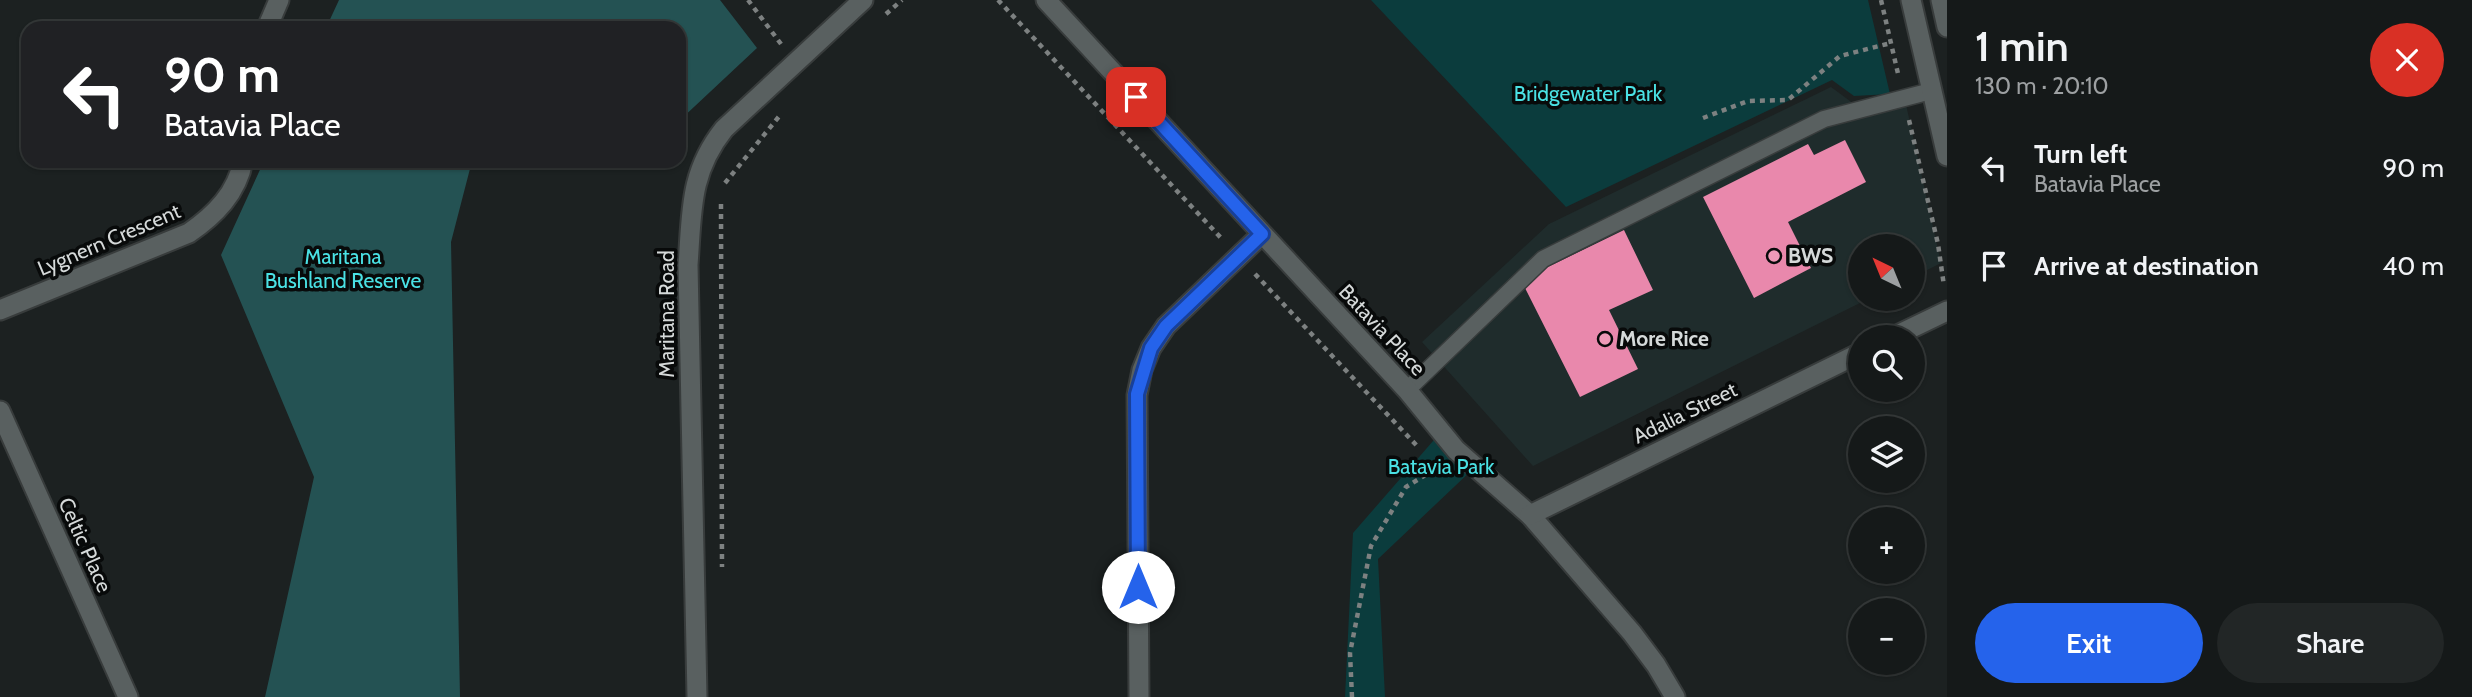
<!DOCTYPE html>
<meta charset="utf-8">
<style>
:root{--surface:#151919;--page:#222626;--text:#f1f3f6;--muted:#9da0a2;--line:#343838;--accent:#2563eb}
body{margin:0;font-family:Cabin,sans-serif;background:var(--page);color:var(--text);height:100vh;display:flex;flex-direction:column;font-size:26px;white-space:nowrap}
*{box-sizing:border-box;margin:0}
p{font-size:23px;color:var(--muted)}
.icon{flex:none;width:38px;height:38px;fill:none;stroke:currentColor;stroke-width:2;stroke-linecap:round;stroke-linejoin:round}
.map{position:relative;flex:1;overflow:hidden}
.panel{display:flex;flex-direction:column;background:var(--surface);width:525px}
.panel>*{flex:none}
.hud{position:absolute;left:21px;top:21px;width:665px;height:147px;border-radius:21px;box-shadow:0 2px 5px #0004,0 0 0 2px var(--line);background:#202124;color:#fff;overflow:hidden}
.needle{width:46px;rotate:317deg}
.buttons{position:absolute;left:1848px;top:234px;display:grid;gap:14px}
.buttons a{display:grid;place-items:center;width:77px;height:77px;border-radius:50%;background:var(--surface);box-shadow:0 2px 5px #0004,0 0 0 2px var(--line);font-size:35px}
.pin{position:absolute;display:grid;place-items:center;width:60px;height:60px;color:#fff;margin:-30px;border-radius:14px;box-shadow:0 4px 10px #0006}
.me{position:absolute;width:77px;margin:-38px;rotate:0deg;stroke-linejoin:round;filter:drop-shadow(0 0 5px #0008)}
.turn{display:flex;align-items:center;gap:24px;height:147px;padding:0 28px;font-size:32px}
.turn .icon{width:91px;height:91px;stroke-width:2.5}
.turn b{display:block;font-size:49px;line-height:60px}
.round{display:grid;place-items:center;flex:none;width:74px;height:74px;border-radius:37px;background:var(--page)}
.headline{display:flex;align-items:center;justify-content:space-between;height:119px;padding:0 28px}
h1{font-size:42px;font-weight:600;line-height:52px}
.action{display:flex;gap:14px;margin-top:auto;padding:14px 28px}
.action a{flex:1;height:80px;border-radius:42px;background:var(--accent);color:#fff;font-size:28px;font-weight:600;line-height:80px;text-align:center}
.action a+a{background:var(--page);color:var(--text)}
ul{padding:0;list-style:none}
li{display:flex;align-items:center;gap:21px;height:98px;padding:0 28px}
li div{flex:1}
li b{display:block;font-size:26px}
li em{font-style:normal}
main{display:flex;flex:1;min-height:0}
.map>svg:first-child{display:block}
</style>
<main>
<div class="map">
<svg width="1947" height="697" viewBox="0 0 1947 697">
<rect width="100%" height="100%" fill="#1c2121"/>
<!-- built -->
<polygon fill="#1f2c2c" points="1831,87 1854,104 1903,91 1941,263 1913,277 1913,247 1860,247 1860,299 1868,299 1533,466 1422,342 1549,224"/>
<!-- green -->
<g fill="#0b3c3d">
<polygon points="1371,0 1868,0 1890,94 1854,96 1832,80 1566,207"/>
<polygon points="1440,433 1474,468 1378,559 1385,697 1345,697 1353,533"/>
</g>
<!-- forest -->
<g fill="#245253">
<polygon points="339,0 720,0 757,48 679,121 679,28 326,28"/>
<polygon points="264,161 472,161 451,242 460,697 265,697 314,477 221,255"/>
</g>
<!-- building -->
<g fill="#e988ac">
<polygon points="1845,140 1866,182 1788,222 1811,268 1754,298 1703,197 1808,144 1814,155"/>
<polygon points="1624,230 1653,290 1609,310 1638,369 1580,397 1521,280"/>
</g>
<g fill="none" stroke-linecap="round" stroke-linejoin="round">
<!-- service casing -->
<g stroke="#383c3c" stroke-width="19">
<polyline id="service" points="1407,390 1543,259 1824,119 1931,91"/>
</g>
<!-- minor casing -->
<g stroke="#383c3c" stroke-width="23">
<g id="minor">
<polyline points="1046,0 1407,390 1456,450 1530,515 1632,633 1656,665 1675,697"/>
<polyline points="267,28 279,0"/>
<path d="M0,310L189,233C215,215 237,193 243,161"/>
<polyline points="1891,338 1947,311"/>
<polyline points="0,411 128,697"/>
<polyline points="1530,515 1860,353"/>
<path d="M697,697L688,265C692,212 689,173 724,129L863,0"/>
<polyline points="1139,697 1137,395 1142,370 1151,348 1166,326 1262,234"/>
</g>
</g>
<!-- tertiary casing -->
<g stroke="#383c3c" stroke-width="23">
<g id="tertiary">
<polyline points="1911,0 1947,156"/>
<polyline points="1941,0 1947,27"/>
</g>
</g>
<!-- path -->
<g stroke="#7d8181" stroke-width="4.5" stroke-dasharray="5 5" stroke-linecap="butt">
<polyline points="748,0 781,44"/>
<polyline points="998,0 1222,239"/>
<polyline points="1881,0 1899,78"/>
<polyline points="886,14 902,0"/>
<polyline points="1703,118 1748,101 1788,100 1840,56 1891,43"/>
<polyline points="1909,120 1938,244 1944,286"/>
<polyline points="725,183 781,114"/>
<polyline points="721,204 722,567"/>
<polyline points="1255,274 1419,448"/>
<polyline points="1352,697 1350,653 1371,546 1406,487 1440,466"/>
</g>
<!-- service -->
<use href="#service" stroke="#596060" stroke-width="16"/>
<!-- minor -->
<use href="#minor" stroke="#596060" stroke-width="19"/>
<!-- tertiary -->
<use href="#tertiary" stroke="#596060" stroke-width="19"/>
</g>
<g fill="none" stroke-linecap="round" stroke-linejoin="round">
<!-- route casing -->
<g stroke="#184099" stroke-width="18">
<polyline id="route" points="1136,97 1262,234 1166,326 1151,348 1137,394 1138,587"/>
</g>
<!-- route -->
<use href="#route" stroke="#2563eb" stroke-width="12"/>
</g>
<!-- markers -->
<g fill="#ef9ab8" stroke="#080a0a" stroke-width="2.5">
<circle cx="1774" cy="256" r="7"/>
<circle cx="1605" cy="339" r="7"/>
</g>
<g text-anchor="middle" stroke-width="7" stroke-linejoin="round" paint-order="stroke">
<!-- park labels -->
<g font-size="21" fill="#4ae1e4" stroke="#080a0a">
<text x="1588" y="101">Bridgewater Park</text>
<text x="343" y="264">Maritana<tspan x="343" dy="24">Bushland Reserve</tspan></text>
<text x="1441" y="474">Batavia Park</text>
</g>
<!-- street labels -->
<g font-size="21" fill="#d5d9d9" stroke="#080a0a">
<text transform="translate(109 240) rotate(-23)" y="7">Lygnern Crescent</text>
<text transform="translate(667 314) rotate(-90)" y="7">Maritana Road</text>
<text transform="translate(1382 330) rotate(47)" y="7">Batavia Place</text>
<text transform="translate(1685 413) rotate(-26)" y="7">Adalia Street</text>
<text transform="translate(85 545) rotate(66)" y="7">Celtic Place</text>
</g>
<!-- poi labels -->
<g font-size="21" font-weight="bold" fill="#d5d9d9" stroke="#080a0a" text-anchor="start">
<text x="1788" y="263">BWS</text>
<text x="1619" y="346">More Rice</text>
</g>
</g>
</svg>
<div class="buttons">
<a><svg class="needle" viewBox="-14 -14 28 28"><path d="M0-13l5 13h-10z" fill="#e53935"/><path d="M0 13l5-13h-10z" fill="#9da0a2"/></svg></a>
<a><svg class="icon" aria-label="search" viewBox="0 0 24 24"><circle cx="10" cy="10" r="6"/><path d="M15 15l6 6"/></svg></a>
<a><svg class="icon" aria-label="layers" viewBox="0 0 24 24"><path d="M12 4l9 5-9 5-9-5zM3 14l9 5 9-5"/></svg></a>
<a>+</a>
<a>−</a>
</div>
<div class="pin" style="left:1136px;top:97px;background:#d93025"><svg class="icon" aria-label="arrive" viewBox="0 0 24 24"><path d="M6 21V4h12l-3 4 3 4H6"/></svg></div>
<svg class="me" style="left:1138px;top:587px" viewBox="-20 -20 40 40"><circle r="19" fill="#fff"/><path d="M0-13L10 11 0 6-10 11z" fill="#2563eb"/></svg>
<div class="hud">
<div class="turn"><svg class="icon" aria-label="left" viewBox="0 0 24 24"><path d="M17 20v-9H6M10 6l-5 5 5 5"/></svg><div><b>90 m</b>Batavia Place</div></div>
</div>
</div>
<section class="panel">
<div class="headline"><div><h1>1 min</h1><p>130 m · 20:10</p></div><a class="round" style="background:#d93025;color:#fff"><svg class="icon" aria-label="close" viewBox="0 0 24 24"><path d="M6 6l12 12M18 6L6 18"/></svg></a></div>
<ul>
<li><svg class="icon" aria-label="left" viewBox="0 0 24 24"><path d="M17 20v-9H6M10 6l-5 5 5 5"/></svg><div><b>Turn left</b><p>Batavia Place</p></div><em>90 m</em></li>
<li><svg class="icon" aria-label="arrive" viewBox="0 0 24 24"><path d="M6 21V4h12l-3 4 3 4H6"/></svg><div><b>Arrive at destination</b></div><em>40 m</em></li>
</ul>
<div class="action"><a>Exit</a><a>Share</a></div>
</section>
</main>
